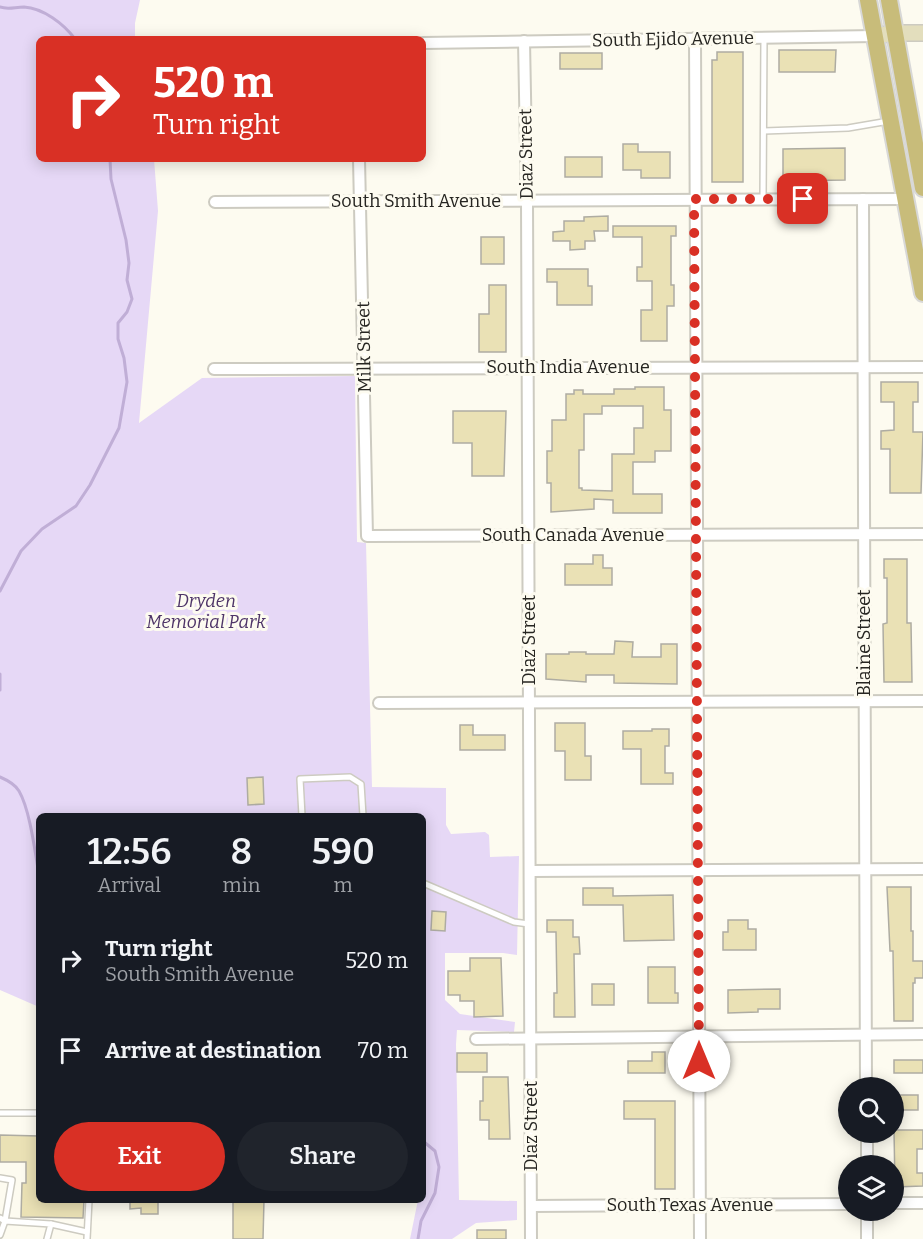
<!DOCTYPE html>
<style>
:root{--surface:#171b24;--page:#20242c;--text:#f1f3f6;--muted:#9ea1a6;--accent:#d93025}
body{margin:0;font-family:Bitter,serif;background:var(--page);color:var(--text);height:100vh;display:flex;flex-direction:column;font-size:22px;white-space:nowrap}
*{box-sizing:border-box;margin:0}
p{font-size:20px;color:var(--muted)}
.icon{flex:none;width:33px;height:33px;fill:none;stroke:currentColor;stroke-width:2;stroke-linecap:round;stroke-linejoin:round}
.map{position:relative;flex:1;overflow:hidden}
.panel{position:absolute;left:36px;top:813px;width:390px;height:390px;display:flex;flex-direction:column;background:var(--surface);border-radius:9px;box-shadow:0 3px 15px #0003}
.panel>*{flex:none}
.top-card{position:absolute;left:36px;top:36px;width:390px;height:126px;border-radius:9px;box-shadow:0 3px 15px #0003;background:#d93025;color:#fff;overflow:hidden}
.fabs{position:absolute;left:838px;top:1077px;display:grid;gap:12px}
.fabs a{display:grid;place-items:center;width:66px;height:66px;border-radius:50%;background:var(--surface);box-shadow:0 3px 15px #0003;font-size:30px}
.pin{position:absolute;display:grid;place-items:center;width:51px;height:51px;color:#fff;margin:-26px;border-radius:12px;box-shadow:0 3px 9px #0006}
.me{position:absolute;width:66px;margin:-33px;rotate:0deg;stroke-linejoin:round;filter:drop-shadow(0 0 4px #0008)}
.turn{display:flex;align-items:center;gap:21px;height:126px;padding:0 18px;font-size:27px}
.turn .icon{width:78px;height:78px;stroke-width:2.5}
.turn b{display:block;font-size:42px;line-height:51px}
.eta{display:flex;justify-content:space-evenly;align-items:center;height:102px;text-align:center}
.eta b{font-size:36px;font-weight:600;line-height:42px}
.cta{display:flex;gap:12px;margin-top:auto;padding:12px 18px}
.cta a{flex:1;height:69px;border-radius:36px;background:var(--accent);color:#fff;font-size:24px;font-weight:600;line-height:69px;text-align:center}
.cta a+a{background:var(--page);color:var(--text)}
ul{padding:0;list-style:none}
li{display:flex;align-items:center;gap:18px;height:90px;padding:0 18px}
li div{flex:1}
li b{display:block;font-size:22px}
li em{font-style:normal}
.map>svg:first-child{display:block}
</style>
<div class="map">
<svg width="923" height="1239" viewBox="0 0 923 1239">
<rect width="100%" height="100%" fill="#fdfbf0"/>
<!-- green -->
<polygon fill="#e6d8f6" points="0,0 140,0 135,23 135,39 39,39 39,159 154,159 158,211 139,423 202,378 355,376 357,542 366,543 372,787 446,788 446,825 451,834 485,832 489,835 490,857 519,856 517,955 503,953 445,953 445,1000 460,1014 515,1022 514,1032 457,1030 456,1044 459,1200 517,1201 517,1220 476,1223 452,1239 410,1239 418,1200 423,1200 424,1172 423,816 39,816 39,1007 0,990"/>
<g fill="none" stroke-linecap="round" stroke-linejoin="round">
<!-- stream -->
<g stroke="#c0aed6" stroke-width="3">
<path d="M0,7C8,10 15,7 24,7C43,8 64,24 75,39"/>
<polyline points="0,591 21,551 42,529 76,506 90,485 119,428 127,382 124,358 118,339 118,323 127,312 132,299 127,280 129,263 126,240 111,179 110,159"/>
<polyline points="0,674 0,690"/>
<path d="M0,777C7,780 15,784 19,791C30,810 35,852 39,875"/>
<polyline points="418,1239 421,1221 435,1193 439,1167 435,1151 423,1141"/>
</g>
</g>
<!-- building -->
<g fill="#eae1b5" stroke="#aeaca2" stroke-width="1.5" fill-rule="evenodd">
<polygon points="779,50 836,50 835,72 779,72"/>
<polygon points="717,52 743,52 743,182 712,182 712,60 717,60"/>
<rect x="560" y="53" width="42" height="16"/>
<polygon points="623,144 638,144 638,152 670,152 670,178 641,178 641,170 623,170"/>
<polygon points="845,148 845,180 783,181 783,149"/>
<rect x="565" y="157" width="37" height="20"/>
<polygon points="608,216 608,231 594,231 595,241 585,241 585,249 570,250 570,241 553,241 553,232 564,231 564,221 584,221 584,217"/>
<polygon points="613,226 676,226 676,236 671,236 671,285 674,285 674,306 667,306 667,341 641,341 641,310 652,310 652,281 637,281 637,267 642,267 642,237 613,237"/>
<rect x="481" y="237" width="23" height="27"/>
<polygon points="547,269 588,269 588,286 592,286 592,305 557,305 557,282 547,282"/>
<polygon points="489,285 506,285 506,352 479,352 479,314 489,314"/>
<polygon points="881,382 918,382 918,402 913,402 913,432 923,432 921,493 890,493 890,449 881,449 881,431 894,430 894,402 881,402"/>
<path d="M635,387H664V410H671V451H655V462H633V494H662V513H613V500L594,499V509L551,512V483H547V451H552V420H566V394H574V390H583V394H614V389H635ZM602,406H643V428H634V454H612V491L582,490V488H579V450H584V414H602Z"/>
<polygon points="453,411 506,411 504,476 472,476 472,443 453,443"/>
<polygon points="593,555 603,555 603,568 612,568 612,585 565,585 565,564 593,564"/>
<polygon points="884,559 907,559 907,623 911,623 912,682 884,682 883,624 887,623 887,578 884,578"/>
<polygon points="615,641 633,642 632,657 661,657 661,644 677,644 677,684 614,683 614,675 586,675 586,682 546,679 546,654 569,654 569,652 586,652 586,654 614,654"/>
<polygon points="555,723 585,723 585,756 591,756 591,780 565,780 565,751 555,751"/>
<polygon points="460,725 473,725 473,735 505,735 505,750 460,750"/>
<polygon points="652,729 669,729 669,746 665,746 665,773 673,773 673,784 641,784 641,749 623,749 623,731 652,731"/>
<polygon points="263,777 264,804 248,805 247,778"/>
<polygon points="887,887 911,887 911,931 913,931 913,961 923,961 923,978 915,978 915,983 913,983 913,1021 894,1021 893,951 890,951"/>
<polygon points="583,888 613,888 613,896 673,895 674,940 624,941 623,905 583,905"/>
<polygon points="432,911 446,912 445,931 431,930"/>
<polygon points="547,920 573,920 573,937 579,937 580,954 574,954 575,1017 554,1017 554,993 557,993 556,932 547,932"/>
<polygon points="728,920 748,920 748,929 756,929 756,950 723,950 723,932 728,932"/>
<polygon points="470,958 501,958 503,1016 474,1017 474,1001 460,1001 460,995 448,995 448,971 470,971"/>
<polygon points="648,967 675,967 675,993 678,993 678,1003 648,1003"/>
<rect x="592" y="984" width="22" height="21"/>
<polygon points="780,989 780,1009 758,1009 758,1012 728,1013 728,990"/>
<polygon points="652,1052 665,1052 665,1073 628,1073 628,1061 652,1061"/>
<rect x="457" y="1053" width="30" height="19"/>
<rect x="894" y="1060" width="29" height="13"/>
<polygon points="483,1077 508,1077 510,1139 489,1139 489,1120 480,1120 480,1101 483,1101"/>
<rect x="897" y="1095" width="21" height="15"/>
<polygon points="624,1101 675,1101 675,1189 655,1189 655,1119 624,1119"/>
<polygon points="894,1130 923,1130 923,1149 917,1149 917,1173 923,1173 923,1186 895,1187"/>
<polygon points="0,1135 39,1136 39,1200 84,1200 83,1218 21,1217 22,1183 26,1183 26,1162 0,1162"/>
<polygon points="130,1200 158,1200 158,1214 141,1214 141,1208 130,1209"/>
<polygon points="233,1200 264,1200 263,1239 233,1239"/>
<rect x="477" y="1230" width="29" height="9"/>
</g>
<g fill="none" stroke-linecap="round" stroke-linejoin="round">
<!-- lane casing -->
<g stroke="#cdcbc1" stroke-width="8">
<g id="lane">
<polyline points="764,131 848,128 889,121"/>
<polyline points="763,199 764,37"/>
<polyline points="302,816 300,779 350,777 361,784 363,816"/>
<polyline points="423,883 514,922 529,924"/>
<polyline points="0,1113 39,1113"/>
<polyline points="0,1178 12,1180 5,1221 0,1218"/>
<polyline points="51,1224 87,1232"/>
<polyline points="0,1235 5,1221 51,1224 47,1239"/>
<polyline points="87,1239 89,1200"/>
</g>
</g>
<!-- street casing -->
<g stroke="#cdcbc1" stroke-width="14">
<g id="street">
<polyline points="695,38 700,1239"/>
<polyline points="524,41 527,200 531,1239"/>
<polyline points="423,43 875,36"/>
<polyline points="359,159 367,536 923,534"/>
<polyline points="863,199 866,1088"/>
<polyline points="215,202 905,199"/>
<polyline points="214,369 923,367"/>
<polyline points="379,703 923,701"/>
<polyline points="530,871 923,869"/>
<polyline points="476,1039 923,1034"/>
<polyline points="867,1132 867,1166"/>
<polyline points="894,1203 923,1203"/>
<polyline points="531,1206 849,1204"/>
<polyline points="867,1210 867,1239"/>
</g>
</g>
<!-- secondary casing -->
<g stroke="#cdcbc1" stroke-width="18">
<polyline id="secondary" points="875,36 894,33 923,33"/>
</g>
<!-- primary casing -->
<g stroke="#d8d8d7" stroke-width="20">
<g id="primary">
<polyline points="868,0 923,293"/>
<polyline points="889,0 923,188"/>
</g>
</g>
<!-- lane -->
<use href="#lane" stroke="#fff" stroke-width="5"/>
<!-- street -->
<use href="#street" stroke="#fff" stroke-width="10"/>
<!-- secondary -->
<use href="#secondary" stroke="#e3debd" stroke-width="15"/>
<!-- primary -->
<use href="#primary" stroke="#c8bc7a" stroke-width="16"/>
</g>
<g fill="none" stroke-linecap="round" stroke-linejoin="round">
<!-- route -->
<polyline stroke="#d93025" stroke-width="10" stroke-dasharray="0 18" points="699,1061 694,199 803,199"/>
</g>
<g text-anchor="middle" stroke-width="6" stroke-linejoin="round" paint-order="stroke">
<!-- street labels -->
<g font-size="18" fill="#262521" stroke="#fdfbf0">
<text transform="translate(673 39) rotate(-1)" y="6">South Ejido Avenue</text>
<text transform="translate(526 154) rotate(-91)" y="6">Diaz Street</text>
<text x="416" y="207">South Smith Avenue</text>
<text transform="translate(364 347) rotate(-91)" y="6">Milk Street</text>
<text x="568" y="373">South India Avenue</text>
<text x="573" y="541">South Canada Avenue</text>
<text transform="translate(529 640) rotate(-90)" y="6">Diaz Street</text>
<text transform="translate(864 643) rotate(-90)" y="6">Blaine Street</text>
<text transform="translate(531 1126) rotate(-90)" y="6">Diaz Street</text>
<text x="690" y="1211">South Texas Avenue</text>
</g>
<!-- park labels -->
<g font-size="18" font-style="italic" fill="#4e3468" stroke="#fdfbf0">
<text x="206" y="607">Dryden<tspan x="206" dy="21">Memorial Park</tspan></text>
</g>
</g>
</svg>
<div class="fabs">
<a><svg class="icon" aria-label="search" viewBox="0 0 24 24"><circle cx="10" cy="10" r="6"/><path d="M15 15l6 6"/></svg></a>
<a><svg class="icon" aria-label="layers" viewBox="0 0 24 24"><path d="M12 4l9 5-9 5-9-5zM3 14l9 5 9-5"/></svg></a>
</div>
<div class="pin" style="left:803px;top:199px;background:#d93025"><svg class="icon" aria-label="arrive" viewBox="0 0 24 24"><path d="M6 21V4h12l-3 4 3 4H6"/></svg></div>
<svg class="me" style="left:699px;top:1061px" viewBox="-20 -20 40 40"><circle r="19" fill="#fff"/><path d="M0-13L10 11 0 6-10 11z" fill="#d93025"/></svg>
<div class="top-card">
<div class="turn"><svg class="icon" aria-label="right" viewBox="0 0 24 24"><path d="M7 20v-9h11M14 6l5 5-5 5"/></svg><div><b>520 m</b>Turn right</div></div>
</div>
<section class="panel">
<div class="eta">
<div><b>12:56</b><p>Arrival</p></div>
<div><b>8</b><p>min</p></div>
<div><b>590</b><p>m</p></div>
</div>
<ul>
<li><svg class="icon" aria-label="right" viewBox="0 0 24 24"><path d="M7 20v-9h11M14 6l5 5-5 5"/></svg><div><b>Turn right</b><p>South Smith Avenue</p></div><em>520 m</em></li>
<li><svg class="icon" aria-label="arrive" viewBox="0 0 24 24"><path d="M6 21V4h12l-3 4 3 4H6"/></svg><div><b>Arrive at destination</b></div><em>70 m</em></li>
</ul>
<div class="cta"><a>Exit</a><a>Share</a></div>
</section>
</div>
